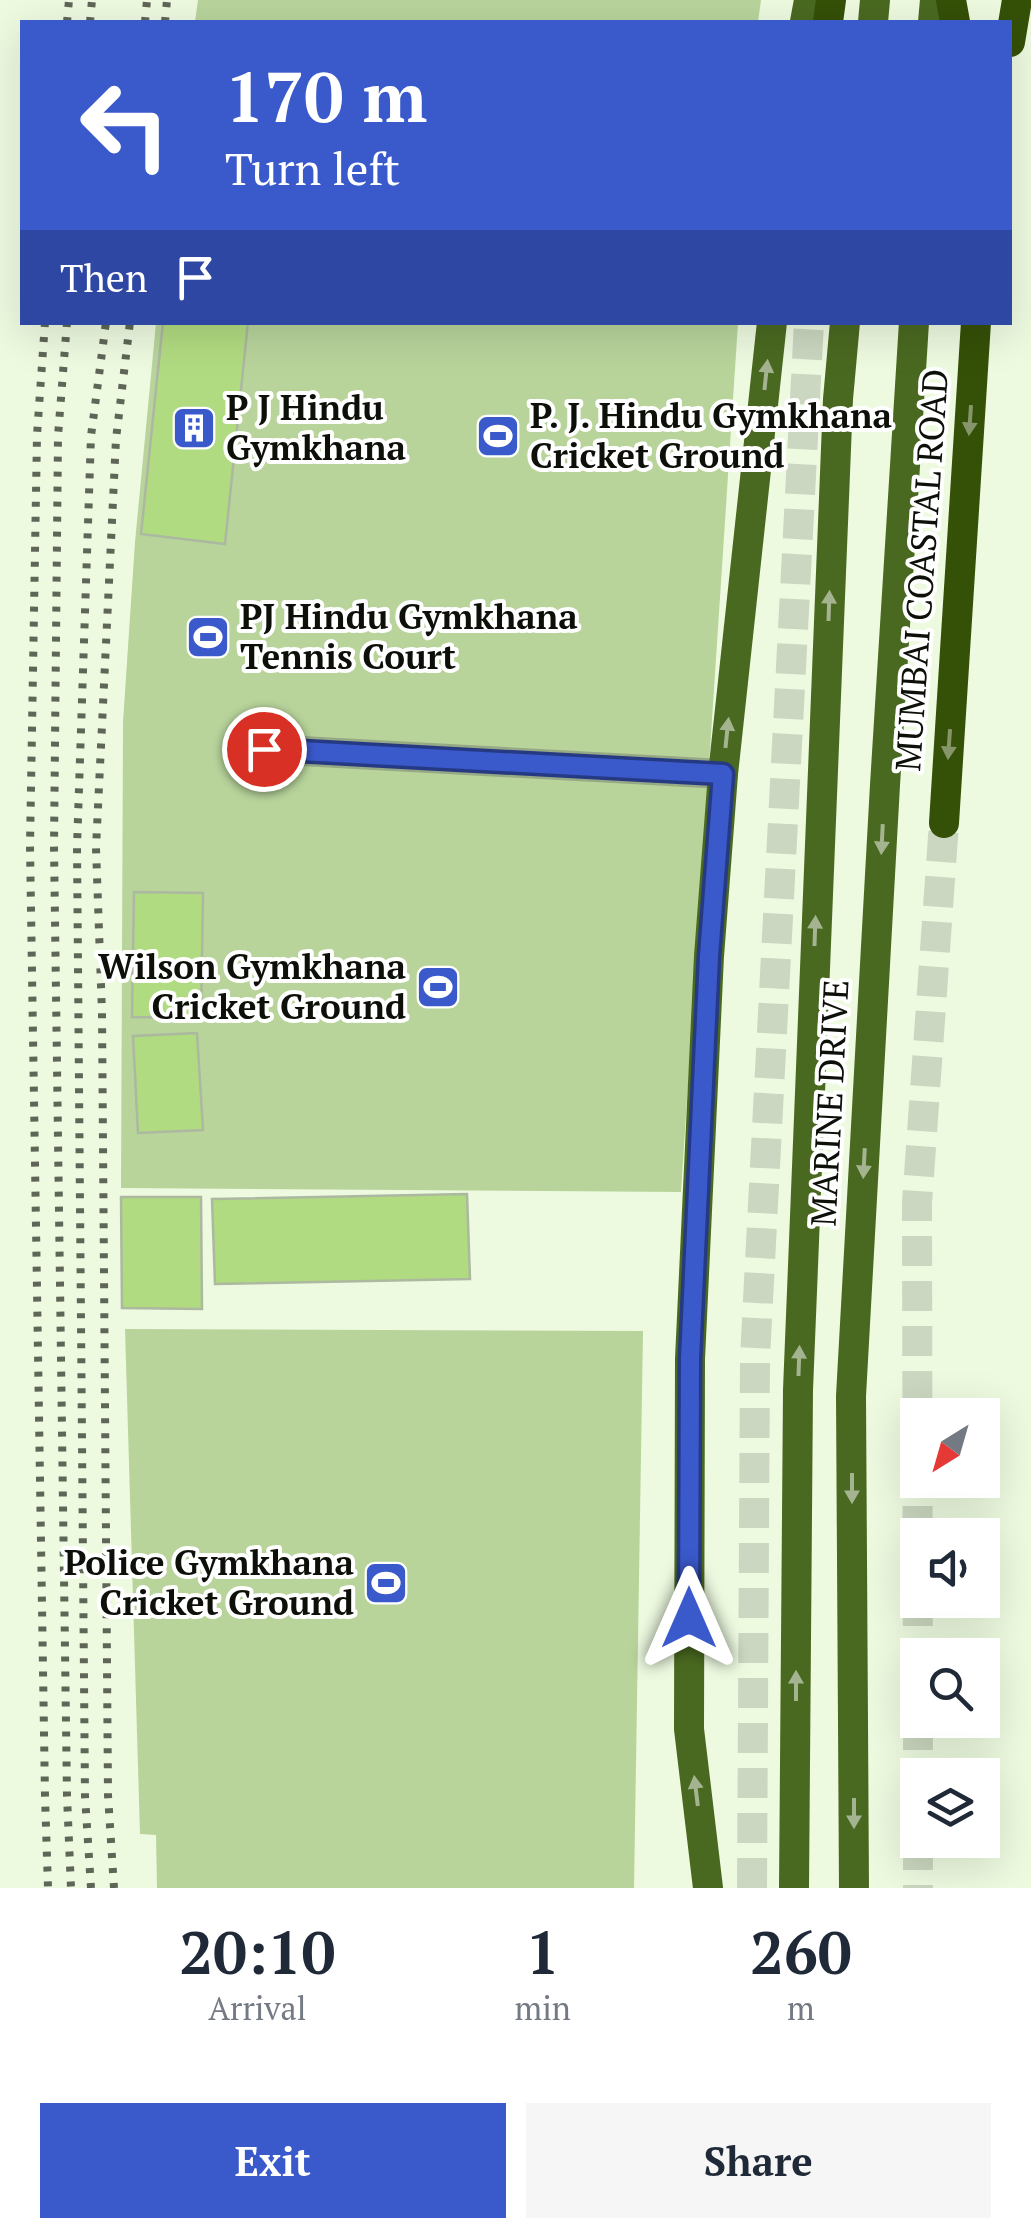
<!DOCTYPE html>
<style>
:root{--surface:#fff;--page:#f6f6f7;--text:#1f2937;--muted:#747a83;--accent:#3a59cb}
body{margin:0;font-family:"PT Serif",serif;background:var(--page);color:var(--text);height:100vh;display:flex;flex-direction:column;font-size:38px;white-space:nowrap}
*{box-sizing:border-box;margin:0}
p{font-size:32px;color:var(--muted)}
.icon{flex:none;width:55px;height:55px;fill:none;stroke:currentColor;stroke-width:2;stroke-linecap:round;stroke-linejoin:round}
.map{position:relative;height:1888px;overflow:hidden}
.side{display:flex;flex-direction:column;background:var(--surface);flex:1}
.side>*{flex:none}
.hud{position:absolute;left:20px;top:20px;width:992px;height:305px;border-radius:0px;box-shadow:0 10px 40px #0002;background:#3a59cb;color:#fff;overflow:hidden}
.needle{width:65px;rotate:217deg}
.tools{position:absolute;left:900px;top:1398px;display:grid;gap:20px}
.tools a{display:grid;place-items:center;width:100px;height:100px;border-radius:0px;background:var(--surface);box-shadow:0 10px 40px #0002;font-size:50px}
.pin{position:absolute;display:grid;place-items:center;width:85px;height:85px;color:#fff;margin:-42px;border:5px solid #fff;border-radius:50%;box-shadow:0 2px 10px #0007}
.me{position:absolute;width:110px;margin:-55px;rotate:0deg;stroke-linejoin:round;filter:drop-shadow(0 0 8px #0008)}
.turn{display:flex;align-items:center;gap:35px;height:210px;padding:0 40px;font-size:45px}
.turn .icon{width:130px;height:130px;stroke-width:2.5}
.turn b{display:block;font-size:70px;line-height:85px}
.then{display:flex;align-items:center;height:95px;padding:0 40px;background:#0003;gap:20px;font-size:38px}
.eta{display:flex;justify-content:space-evenly;align-items:center;height:170px;text-align:center}
.eta b{font-size:60px;font-weight:700;line-height:70px}
.action{display:flex;gap:20px;margin-top:auto;padding:20px 40px}
.action a{flex:1;height:115px;border-radius:0px;background:var(--accent);color:#fff;font-size:40px;font-weight:700;line-height:115px;text-align:center}
.action a+a{background:var(--page);color:var(--text)}
.map>svg:first-child{display:block}
</style>
<div class="map">
<svg width="1031" height="1888" viewBox="0 0 1031 1888">
<rect width="100%" height="100%" fill="#edfae0"/>
<!-- green -->
<g fill="#b8d49b">
<polygon points="198,0 761,0 758,22 195,22"/>
<polygon points="156,323 738,323 681,1192 121,1188 123,722 135,542"/>
<polygon points="125,1329 643,1331 634,1888 157,1888 156,1835 140,1834"/>
</g>
<!-- building -->
<g fill="#b1db81" stroke="#acb8a0" stroke-width="2.5">
<polygon points="163,322 248,322 225,544 141,534"/>
<polygon points="134,892 203,893 201,1018 132,1017"/>
<polygon points="197,1033 203,1130 138,1133 133,1036"/>
<polygon points="467,1194 470,1279 215,1284 212,1199"/>
<polygon points="121,1197 201,1197 202,1309 122,1308"/>
</g>
<g fill="none" stroke-linecap="round" stroke-linejoin="round">
<!-- highway-tunnel -->
<g stroke="#cbd7c0" stroke-width="30" stroke-dasharray="30 15" stroke-linecap="butt">
<polyline points="918,1716 917,1203 944,823"/>
<polyline points="918,1720 918,1775"/>
<polyline points="918,1840 918,1888"/>
<polyline points="752,1888 755,1358 809,322"/>
</g>
<!-- minor -->
<polyline stroke="#96a984" stroke-width="30" points="265,749 723,774"/>
<!-- major -->
<g stroke="#4a6920" stroke-width="30">
<polyline points="805,22 809,0"/>
<polyline points="873,22 875,0"/>
<polyline points="933,22 935,0"/>
<polyline points="708,1888 689,1729 690,1359 709,956 723,774 772,322"/>
<polyline points="794,1888 798,1390 838,399 845,322"/>
<polyline points="854,1888 851,1396 885,785 914,322"/>
</g>
<!-- highway -->
<g stroke="#355007" stroke-width="30">
<polyline points="951,0 955,22"/>
<polyline points="828,22 831,0"/>
<polyline points="1010,42 1017,0"/>
<polyline points="944,823 976,322"/>
</g>
<!-- rail -->
<g stroke="#5f6657" stroke-width="8" stroke-dasharray="5 10" stroke-linecap="butt">
<polyline points="67,22 69,0"/>
<polyline points="90,22 92,0"/>
<polyline points="145,22 147,0"/>
<polyline points="165,22 167,0"/>
<polyline points="45,322 37,435 30,846 45,1796 48,1888"/>
<polyline points="67,322 58,436 54,846 67,1796 71,1888"/>
<polyline points="91,1888 85,1796 77,847 91,436 106,322"/>
<polyline points="114,1888 108,1795 102,1013 96,848 116,439 130,322"/>
</g>
</g>
<!-- one-way arrows -->
<defs><path id="oneway-solid" d="M-6-.8H1V-3.2L6.5 0L1 3.2V.8H-6Z" transform="scale(2.5)"/></defs>
<g fill="#a4b490">
<use href="#oneway-solid" transform="translate(766 375) rotate(-84)"/>
<use href="#oneway-solid" transform="translate(829 606) rotate(-88)"/>
<use href="#oneway-solid" transform="translate(727 733) rotate(-84)"/>
<use href="#oneway-solid" transform="translate(882 839) rotate(93)"/>
<use href="#oneway-solid" transform="translate(815 931) rotate(-88)"/>
<use href="#oneway-solid" transform="translate(864 1163) rotate(93)"/>
<use href="#oneway-solid" transform="translate(799 1361) rotate(-88)"/>
<use href="#oneway-solid" transform="translate(852 1488) rotate(90)"/>
<use href="#oneway-solid" transform="translate(796 1686) rotate(-90)"/>
<use href="#oneway-solid" transform="translate(696 1791) rotate(-97)"/>
<use href="#oneway-solid" transform="translate(854 1813) rotate(90)"/>
</g>
<g fill="#86966a">
<use href="#oneway-solid" transform="translate(970 420) rotate(94)"/>
<use href="#oneway-solid" transform="translate(949 744) rotate(94)"/>
</g>
<g fill="none" stroke-linecap="round" stroke-linejoin="round">
<!-- route casing -->
<g stroke="#263a84" stroke-width="25">
<polyline id="route" points="264,749 723,774 709,956 690,1359 689,1618"/>
</g>
<!-- route -->
<use href="#route" stroke="#3a59cb" stroke-width="18"/>
</g>
<!-- icons -->
<defs>
<g id="building-square" transform="scale(2.25)"><rect x="-9" y="-9" width="18" height="18" rx="4" fill="#3a59cb" stroke="#fff"/><path d="M-4-6H4V6H1V3H-1V6H-4ZM-2.5-4.3h1.7v1.8h-1.7ZM.8-4.3h1.7v1.8H.8ZM-2.5-1h1.7V.8h-1.7ZM.8-1h1.7V.8H.8Z" fill="#fff"/></g>
<g id="stadium-square" transform="scale(2.25)"><rect x="-9" y="-9" width="18" height="18" rx="4" fill="#3a59cb" stroke="#fff"/><path d="M0-5a6.5 5 0 1 0 0 10a6.5 5 0 1 0 0-10ZM-3.5-1.8h7v3.6h-7Z" fill="#fff"/></g>
</defs>
<g fill-rule="evenodd">
<use href="#building-square" x="194" y="428"/>
<use href="#stadium-square" x="498" y="436"/>
<use href="#stadium-square" x="208" y="637"/>
<use href="#stadium-square" x="438" y="987"/>
<use href="#stadium-square" x="386" y="1583"/>
</g>
<g text-anchor="middle" stroke-width="8" stroke-linejoin="round" paint-order="stroke">
<!-- poi labels -->
<g font-size="35" font-weight="bold" fill="#0c1008" stroke="#fff" text-anchor="start">
<text x="226" y="420">P J Hindu<tspan x="226" dy="40">Gymkhana</tspan></text>
<text x="530" y="428">P. J. Hindu Gymkhana<tspan x="530" dy="40">Cricket Ground</tspan></text>
<text x="240" y="629">PJ Hindu Gymkhana<tspan x="240" dy="40">Tennis Court</tspan></text>
<text x="406" y="979" text-anchor="end">Wilson Gymkhana<tspan x="406" dy="40">Cricket Ground</tspan></text>
<text x="354" y="1575" text-anchor="end">Police Gymkhana<tspan x="354" dy="40">Cricket Ground</tspan></text>
</g>
<!-- street labels -->
<g font-size="35" fill="#0c1008" stroke="#fff">
<text transform="translate(922 570) rotate(-86)" y="12">MUMBAI COASTAL ROAD</text>
<text transform="translate(830 1103) rotate(-87)" y="12">MARINE DRIVE</text>
</g>
</g>
</svg>
<div class="tools">
<a><svg class="needle" viewBox="-14 -14 28 28"><path d="M0-13l5 13h-10z" fill="#e53935"/><path d="M0 13l5-13h-10z" fill="#747a83"/></svg></a>
<a><svg class="icon" aria-label="sound" viewBox="0 0 24 24"><path d="M4 9h4l5-4v14l-5-4H4zM17 9q2 3 0 6"/></svg></a>
<a><svg class="icon" aria-label="search" viewBox="0 0 24 24"><circle cx="10" cy="10" r="6"/><path d="M15 15l6 6"/></svg></a>
<a><svg class="icon" aria-label="layers" viewBox="0 0 24 24"><path d="M12 4l9 5-9 5-9-5zM3 14l9 5 9-5"/></svg></a>
</div>
<div class="pin" style="left:264px;top:749px;background:#d93025"><svg class="icon" aria-label="arrive" viewBox="0 0 24 24"><path d="M6 21V4h12l-3 4 3 4H6"/></svg></div>
<svg class="me" style="left:689px;top:1618px" viewBox="-20 -20 40 40"><path d="M0-17L14 15 0 8-14 15z" fill="#3a59cb" stroke="#fff" stroke-width="4"/></svg>
<div class="hud">
<div class="turn"><svg class="icon" aria-label="left" viewBox="0 0 24 24"><path d="M17 20v-9H6M10 6l-5 5 5 5"/></svg><div><b>170 m</b>Turn left</div></div>
<div class="then">Then<svg class="icon" aria-label="arrive" viewBox="0 0 24 24"><path d="M6 21V4h12l-3 4 3 4H6"/></svg></div>
</div>
</div>
<section class="side">
<div class="eta">
<div><b>20:10</b><p>Arrival</p></div>
<div><b>1</b><p>min</p></div>
<div><b>260</b><p>m</p></div>
</div>
<div class="action"><a>Exit</a><a>Share</a></div>
</section>
